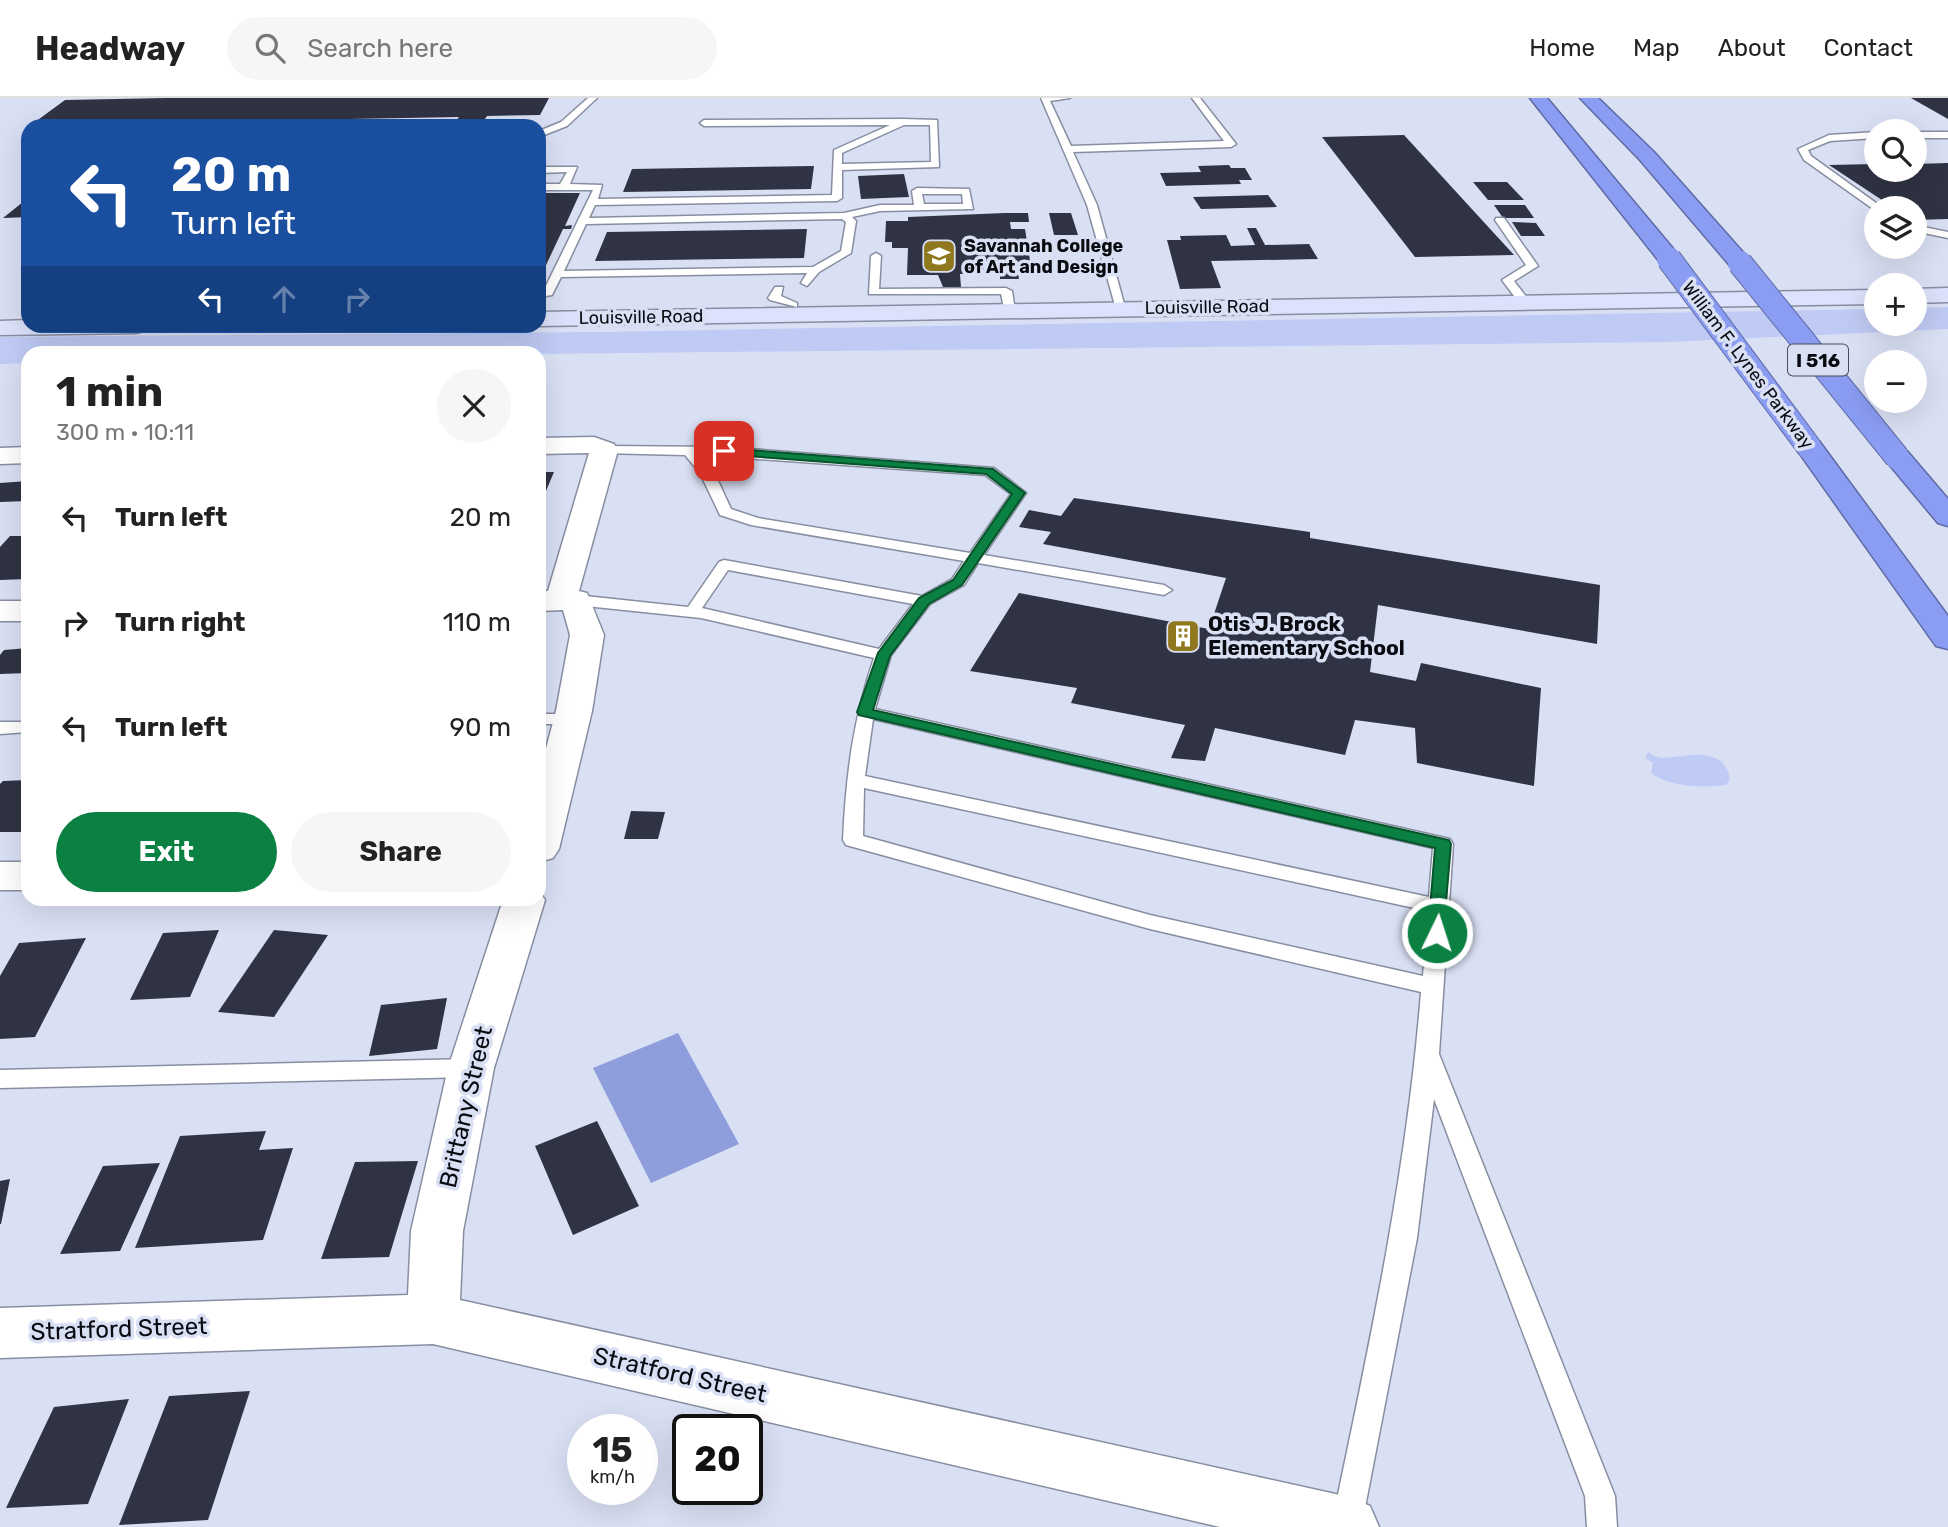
<!DOCTYPE html>
<meta charset="utf-8">
<style>
:root{--surface:#fff;--page:#f6f6f6;--text:#222;--muted:#767676;--line:#e0e0e0;--accent:#0b8043}
body{margin:0;font-family:Rubik,sans-serif;background:var(--page);color:var(--text);height:100vh;display:flex;flex-direction:column;font-size:26px;white-space:nowrap}
*{box-sizing:border-box;margin:0}
p{font-size:23px;color:var(--muted)}
.icon{flex:none;width:38px;height:38px;fill:none;stroke:currentColor;stroke-width:2;stroke-linecap:round;stroke-linejoin:round}
.map{position:relative;flex:1;overflow:hidden}
.drawer{position:absolute;left:21px;top:248px;width:525px;height:560px;display:flex;flex-direction:column;background:var(--surface);border-radius:21px;box-shadow:0 7px 28px #0002}
.drawer>*{flex:none}
.guide{position:absolute;left:21px;top:21px;width:525px;height:214px;border-radius:21px;box-shadow:0 7px 28px #0002;background:#1a4fa0;color:#fff;overflow:hidden}
.buttons{position:absolute;left:1864px;top:21px;display:grid;gap:14px}
.buttons a{display:grid;place-items:center;width:63px;height:63px;border-radius:50%;background:var(--surface);box-shadow:0 7px 28px #0002;font-size:35px}
.speed{position:absolute;left:567px;top:1316px;display:flex;gap:14px;font-size:35px;font-weight:700;text-align:center}
.speed>*{display:grid;place-content:center;width:91px;height:91px;border-radius:50%;background:var(--surface);box-shadow:0 7px 28px #0002;line-height:1}
.speed small{font-size:18px;font-weight:400}
.speed .limit{border:4px solid #111;border-radius:10px;background:#fff;color:#111}
.pin{position:absolute;display:grid;place-items:center;width:60px;height:60px;color:#fff;margin:-30px;border-radius:14px;box-shadow:0 4px 10px #0006}
.me{position:absolute;width:77px;margin:-38px;rotate:4deg;stroke-linejoin:round;filter:drop-shadow(0 0 5px #0008)}
.turn{display:flex;align-items:center;gap:24px;height:147px;padding:0 35px;font-size:32px}
.turn .icon{width:91px;height:91px;stroke-width:2.5}
.turn b{display:block;font-size:49px;line-height:60px}
.lanes{display:flex;align-items:center;height:66px;padding:0 35px;background:#0003;justify-content:center;gap:35px;direction:ltr}
.lanes .off{opacity:.35}
.round{display:grid;place-items:center;flex:none;width:74px;height:74px;border-radius:37px;background:var(--page)}
.head{display:flex;align-items:center;justify-content:space-between;height:119px;padding:0 35px}
h1{font-size:42px;font-weight:700;line-height:52px}
.action{display:flex;gap:14px;margin-top:auto;padding:14px 35px}
.action a{flex:1;height:80px;border-radius:42px;background:var(--accent);color:#fff;font-size:28px;font-weight:700;line-height:80px;text-align:center}
.action a+a{background:var(--page);color:var(--text)}
ul{padding:0;list-style:none}
li{display:flex;align-items:center;gap:21px;height:105px;padding:0 35px}
li div{flex:1}
li b{display:block;font-size:26px}
li em{font-style:normal}
header{display:flex;align-items:center;gap:42px;box-sizing:border-box;height:98px;padding:0 35px;background:var(--surface);border-bottom:2px solid var(--line)}
header strong{font-size:33px}
nav{display:flex;gap:38px;margin-inline-start:auto;font-size:24px}
.search{width:490px;height:63px;background:var(--page);display:flex;align-items:center;gap:18px;box-sizing:border-box;padding:0 24px;border-radius:38px;color:var(--muted);font-size:26px}
.map>svg:first-child{display:block}
</style>
<header>
<strong>Headway</strong>
<div class="search"><svg class="icon" aria-label="search" viewBox="0 0 24 24"><circle cx="10" cy="10" r="6"/><path d="M15 15l6 6"/></svg>Search here</div>
<nav><a>Home</a><a>Map</a><a>About</a><a>Contact</a></nav>
</header>
<div class="map">
<svg width="1948" height="1429" viewBox="0 0 1948 1429">
<rect width="100%" height="100%" fill="#dae0f4"/>
<!-- green -->
<g fill="#c0cbf5">
<polygon points="1948,209 1948,231 1669,244 539,256 28,256 28,265 0,266 0,239 600,234 1876,211 1876,226 1914,226 1915,210"/>
<path d="M1648,654C1653,657 1657,660 1663,660C1685,659 1724,646 1730,681L1726,687C1703,690 1670,689 1651,675L1653,665L1645,660Z"/>
</g>
<!-- water -->
<polygon fill="#8e9ddb" points="678,935 739,1046 651,1085 593,970"/>
<!-- building -->
<g fill="#2f3343">
<polygon points="166,0 549,0 540,17 487,18 483,24 454,25 459,19 31,27 65,2"/>
<polygon points="1911,0 1948,0 1948,21"/>
<polygon points="1404,37 1514,157 1415,159 1322,39"/>
<polygon points="1948,65 1948,121 1914,122 1914,110 1894,110 1829,67 1876,66 1876,72 1914,72 1914,66"/>
<polygon points="1229,67 1231,70 1245,70 1252,82 1239,82 1241,86 1166,88 1160,75 1201,74 1198,68"/>
<polygon points="814,68 811,91 623,94 632,71"/>
<polygon points="904,76 909,99 861,101 858,78"/>
<polygon points="1473,84 1507,84 1524,102 1488,102"/>
<polygon points="539,95 580,95 565,128 572,127 571,131 563,131 539,182"/>
<polygon points="1268,97 1277,109 1201,111 1193,99"/>
<polygon points="28,100 28,119 3,120"/>
<polygon points="1494,107 1525,107 1534,120 1503,120"/>
<polygon points="1005,115 1028,115 1029,124 1010,124 1011,131 1025,131 1032,175 1018,175 1019,181 1000,181 1000,176 960,176 961,189 943,189 938,177 907,177 908,150 892,150 892,144 885,144 886,123 908,123 908,119"/>
<polygon points="1049,115 1071,115 1078,137 1054,137"/>
<polygon points="1512,124 1536,125 1545,138 1521,138"/>
<polygon points="1247,130 1256,130 1265,147 1309,146 1318,161 1211,163 1221,190 1180,191 1167,142 1181,142 1180,138 1226,137 1231,148 1255,147"/>
<polygon points="807,131 804,160 595,163 607,134"/>
<polygon points="539,374 554,374 543,400 539,400"/>
<polygon points="28,383 28,403 0,404 0,385"/>
<polygon points="1074,400 1310,434 1310,440 1600,487 1597,546 1378,507 1370,574 1416,583 1421,565 1541,590 1534,688 1417,665 1415,630 1355,622 1345,657 1215,630 1205,663 1171,660 1185,627 1071,605 1077,590 970,573 1019,495 1209,531 1226,480 1043,446 1051,434 1019,429 1029,412 1061,418"/>
<polygon points="10,438 28,438 28,481 0,482 0,449"/>
<polygon points="28,550 28,575 0,576 0,557 4,552"/>
<polygon points="28,682 28,723 21,734 0,734 0,686 3,683"/>
<polygon points="631,713 665,714 658,741 624,741"/>
<polygon points="219,832 190,899 130,902 163,835"/>
<polygon points="274,832 328,837 274,919 218,914"/>
<polygon points="86,840 35,939 0,941 0,878 19,845"/>
<polygon points="447,900 437,951 369,958 381,907"/>
<polygon points="597,1023 639,1108 573,1137 535,1048"/>
<polygon points="266,1033 259,1052 293,1050 263,1142 135,1150 180,1038"/>
<polygon points="418,1063 389,1159 321,1161 355,1064"/>
<polygon points="160,1065 120,1153 60,1156 103,1068"/>
<polygon points="10,1081 1,1126 0,1126 0,1083"/>
<polygon points="250,1293 208,1422 119,1427 169,1298"/>
<polygon points="129,1301 88,1406 6,1410 54,1309"/>
</g>
<g fill="none" stroke-linecap="round" stroke-linejoin="round">
<!-- lane casing -->
<g stroke="#888ea1" stroke-width="3">
<g id="lane">
<polygon points="588,0 597,0 567,28 539,39 539,33 561,24"/>
<polygon points="1041,0 1070,0 1050,3 1071,48 1224,43 1192,0 1200,0 1236,46 1231,49 1073,54 1097,107 1126,213 1116,211 1087,107"/>
<path d="M903,21L937,22L939,69L842,72V100L837,103L595,107L589,120L844,115L880,107H914L912,93L917,90L969,91L973,111L880,113L852,119L856,123L851,155L819,174L807,188L801,185L807,175L561,179L552,197L539,199V193L544,192L593,92H539V86H560L567,74L539,75V69H577L570,86L602,87L598,101L832,97L834,52L890,27L704,28L700,25L704,22ZM904,27H930L931,64L842,66V55ZM922,96H962L963,106H924ZM842,121L846,124L841,153L813,169L564,173L586,126Z"/>
<polygon points="1876,34 1876,40 1830,43 1808,52 1811,58 1883,110 1876,113 1804,62 1798,51 1829,37"/>
<rect x="1914" y="34" width="34" height="6"/>
<polygon points="1496,120 1504,120 1538,168 1514,183 1531,205 1529,207 1521,207 1502,182 1526,167 1495,122"/>
<polygon points="1914,127 1948,134 1948,140 1914,133"/>
<polygon points="876,155 881,158 879,191 1006,190 1012,193 1015,213 1005,215 1001,196 869,196 871,158"/>
<polygon points="775,189 783,189 781,198 797,205 797,209 770,202 768,200"/>
<path d="M604,348L724,349L994,370L1026,395L984,457L1164,487L1172,492L1164,497L978,465L964,487L930,506L891,557L875,611L1450,741L1453,746L1439,956L1615,1398L1617,1429H1587L1585,1398L1434,1001L1417,1140L1362,1425L1360,1429H1334L1332,1425C1369,1249 1407,1073 1421,894L1150,831L846,747L843,742C846,677 853,622 874,560L701,520L576,507L568,502L576,497L688,509L719,464L724,462L922,498L952,481L964,463L751,427L720,417L700,375L685,357L599,355L597,352ZM700,357L985,377L1011,396L970,455L758,420L731,411L714,374ZM728,472L913,506L879,551L702,510ZM873,621L1433,750L1429,799L865,678ZM864,690L1428,813L1423,878L1150,817L863,738Z"/>
<polygon points="539,616 572,616 581,621 572,626 539,626"/>
<polygon points="0,624 28,624 28,634 0,636"/>
<polygon points="471,961 479,964 483,970 479,976 471,979 0,990 0,972"/>
</g>
</g>
<!-- street casing -->
<g stroke="#888ea1" stroke-width="3">
<g id="street">
<polygon points="594,339 614,346 618,352 579,493 587,495 604,537 592,613 559,751 553,760 539,764 539,677 556,613 570,537 563,512 539,513 539,493 548,493 589,355 539,356 539,340"/>
<polygon points="28,349 28,365 0,366 0,350"/>
<rect x="0" y="503" width="28" height="20"/>
<rect x="0" y="764" width="28" height="28"/>
<polygon points="539,793 545,802 494,970 463,1133 460,1202 1349,1399 1370,1408 1379,1429 1220,1429 433,1246 0,1260 0,1210 408,1197 411,1133 448,970 503,802 539,802"/>
</g>
</g>
<!-- secondary casing -->
<g stroke="#888ea1" stroke-width="3">
<g id="secondary">
<polygon points="1948,190 1948,204 1914,205 1914,191"/>
<polygon points="1876,192 1876,206 539,228 537,228 539,214"/>
<polygon points="28,222 28,228 148,228 144,233 136,235 0,237 0,223"/>
</g>
</g>
<!-- highway casing -->
<g stroke="#5e6aa4" stroke-width="3">
<g id="highway">
<polygon points="1530,0 1547,0 1675,153 1678,158 1675,163 1659,163"/>
<polygon points="1580,0 1598,0 1654,54 1748,160 1751,165 1748,170 1732,170 1640,62"/>
<polygon points="1809,341 1819,343 1948,518 1948,551 1936,548 1795,349 1799,343"/>
<polygon points="1897,351 1907,353 1948,401 1948,428 1938,425 1883,359 1887,353"/>
</g>
</g>
<!-- lane -->
<use href="#lane" fill="#fff" fill-rule="evenodd"/>
<!-- street -->
<use href="#street" fill="#fff" fill-rule="evenodd"/>
<!-- secondary -->
<use href="#secondary" fill="#dce2fb" fill-rule="evenodd"/>
<!-- highway -->
<use href="#highway" fill="#8b9df3" fill-rule="evenodd"/>
<!-- highway-bridge-far1 casing -->
<g stroke="#5e6aa4" stroke-width="20" stroke-linecap="butt">
<polyline id="highway-bridge-far1" points="1667,158 1670,163"/>
</g>
<!-- highway-bridge casing -->
<g stroke="#5e6aa4" stroke-width="26" stroke-linecap="butt">
<g id="highway-bridge">
<polyline points="1669,161 1809,349"/>
<polyline points="1740,165 1897,359"/>
</g>
</g>
<!-- highway-bridge-far1 -->
<use href="#highway-bridge-far1" stroke="#8b9df3" stroke-width="19"/>
<!-- highway-bridge -->
<use href="#highway-bridge" stroke="#8b9df3" stroke-width="24"/>
</g>
<!-- route -->
<polygon fill="#0b8043" stroke="#07532c" stroke-width="2" points="724,350 993,371 1025,395 962,487 929,506 890,558 873,612 1449,742 1451,746 1443,839 1437,841 1428,835 1435,750 859,617 857,614 878,555 919,500 953,482 1012,396 986,376 720,356 720,351"/>
<!-- icons -->
<defs>
<g id="university-square" transform="scale(1.75)"><rect x="-9" y="-9" width="18" height="18" rx="4" fill="#90781e" stroke="#dae0f4"/><path d="M0-5L7-2L0 1L-7-2ZM-4 1L0 2.5L4 1V4Q0 6-4 4Z" fill="#fff"/></g>
<g id="building-square" transform="scale(1.75)"><rect x="-9" y="-9" width="18" height="18" rx="4" fill="#90781e" stroke="#dae0f4"/><path d="M-4-6H4V6H1V3H-1V6H-4ZM-2.5-4.3h1.7v1.8h-1.7ZM.8-4.3h1.7v1.8H.8ZM-2.5-1h1.7V.8h-1.7ZM.8-1h1.7V.8H.8Z" fill="#fff"/></g>
</defs>
<g fill-rule="evenodd">
<use href="#university-square" x="939" y="158"/>
<use href="#building-square" x="1183" y="538"/>
</g>
<g text-anchor="middle" stroke-width="7" stroke-linejoin="round" paint-order="stroke">
<!-- far-poi labels -->
<g font-size="18" font-weight="bold" fill="#090b11" stroke="#dae0f4" text-anchor="start">
<text x="964" y="154">Savannah College<tspan x="964" dy="21">of Art and Design</tspan></text>
</g>
<!-- far-street labels -->
<g font-size="18" fill="#090b11" stroke="#dae0f4">
<text transform="translate(1207 209) rotate(-1)" y="6">Louisville Road</text>
<text transform="translate(641 219) rotate(-1)" y="6">Louisville Road</text>
<text transform="translate(1748 267) rotate(53)" y="6">William F. Lynes Parkway</text>
</g>
<!-- shield labels -->
<rect fill="#dae0f4" stroke="#484b55" stroke-width="2" x="1788" y="246.5" width="60" height="31" rx="5"/>
<g font-size="19" font-weight="bold" fill="#090b11">
<text x="1818" y="269">I 516</text>
</g>
<!-- poi labels -->
<g font-size="21" font-weight="bold" fill="#090b11" stroke="#dae0f4" text-anchor="start">
<text x="1208" y="533">Otis J. Brock<tspan x="1208" dy="24">Elementary School</tspan></text>
</g>
<!-- near-street labels -->
<g font-size="24" fill="#090b11" stroke="#dae0f4">
<text transform="translate(466 1009) rotate(-77)" y="8">Brittany Street</text>
<text transform="translate(119 1231) rotate(-2)" y="8">Stratford Street</text>
<text transform="translate(680 1277) rotate(13)" y="8">Stratford Street</text>
</g>
</g>
</svg>
<div class="buttons">
<a><svg class="icon" aria-label="search" viewBox="0 0 24 24"><circle cx="10" cy="10" r="6"/><path d="M15 15l6 6"/></svg></a>
<a><svg class="icon" aria-label="layers" viewBox="0 0 24 24"><path d="M12 4l9 5-9 5-9-5zM3 14l9 5 9-5"/></svg></a>
<a>+</a>
<a>−</a>
</div>
<div class="speed"><div>15<small>km/h</small></div><div class="limit">20</div></div>
<div class="pin" style="left:724px;top:353px;background:#d93025"><svg class="icon" aria-label="arrive" viewBox="0 0 24 24"><path d="M6 21V4h12l-3 4 3 4H6"/></svg></div>
<svg class="me" style="left:1437px;top:835px" viewBox="-20 -20 40 40"><circle r="17" fill="#0b8043" stroke="#fff" stroke-width="3"/><path d="M0-11L8 9 0 5-8 9z" fill="#fff"/></svg>
<div class="guide">
<div class="turn"><svg class="icon" aria-label="left" viewBox="0 0 24 24"><path d="M17 20v-9H6M10 6l-5 5 5 5"/></svg><div><b>20 m</b>Turn left</div></div>
<div class="lanes"><svg class="icon" aria-label="left" viewBox="0 0 24 24"><path d="M17 20v-9H6M10 6l-5 5 5 5"/></svg><svg class="icon off" aria-label="ahead" viewBox="0 0 24 24"><path d="M12 20V5M6 11l6-6 6 6"/></svg><svg class="icon off" aria-label="right" viewBox="0 0 24 24"><path d="M7 20v-9h11M14 6l5 5-5 5"/></svg></div>
</div>
<section class="drawer">
<div class="head"><div><h1>1 min</h1><p>300 m · 10:11</p></div><a class="round"><svg class="icon" aria-label="close" viewBox="0 0 24 24"><path d="M6 6l12 12M18 6L6 18"/></svg></a></div>
<ul>
<li><svg class="icon" aria-label="left" viewBox="0 0 24 24"><path d="M17 20v-9H6M10 6l-5 5 5 5"/></svg><div><b>Turn left</b></div><em>20 m</em></li>
<li><svg class="icon" aria-label="right" viewBox="0 0 24 24"><path d="M7 20v-9h11M14 6l5 5-5 5"/></svg><div><b>Turn right</b></div><em>110 m</em></li>
<li><svg class="icon" aria-label="left" viewBox="0 0 24 24"><path d="M17 20v-9H6M10 6l-5 5 5 5"/></svg><div><b>Turn left</b></div><em>90 m</em></li>
</ul>
<div class="action"><a>Exit</a><a>Share</a></div>
</section>
</div>
